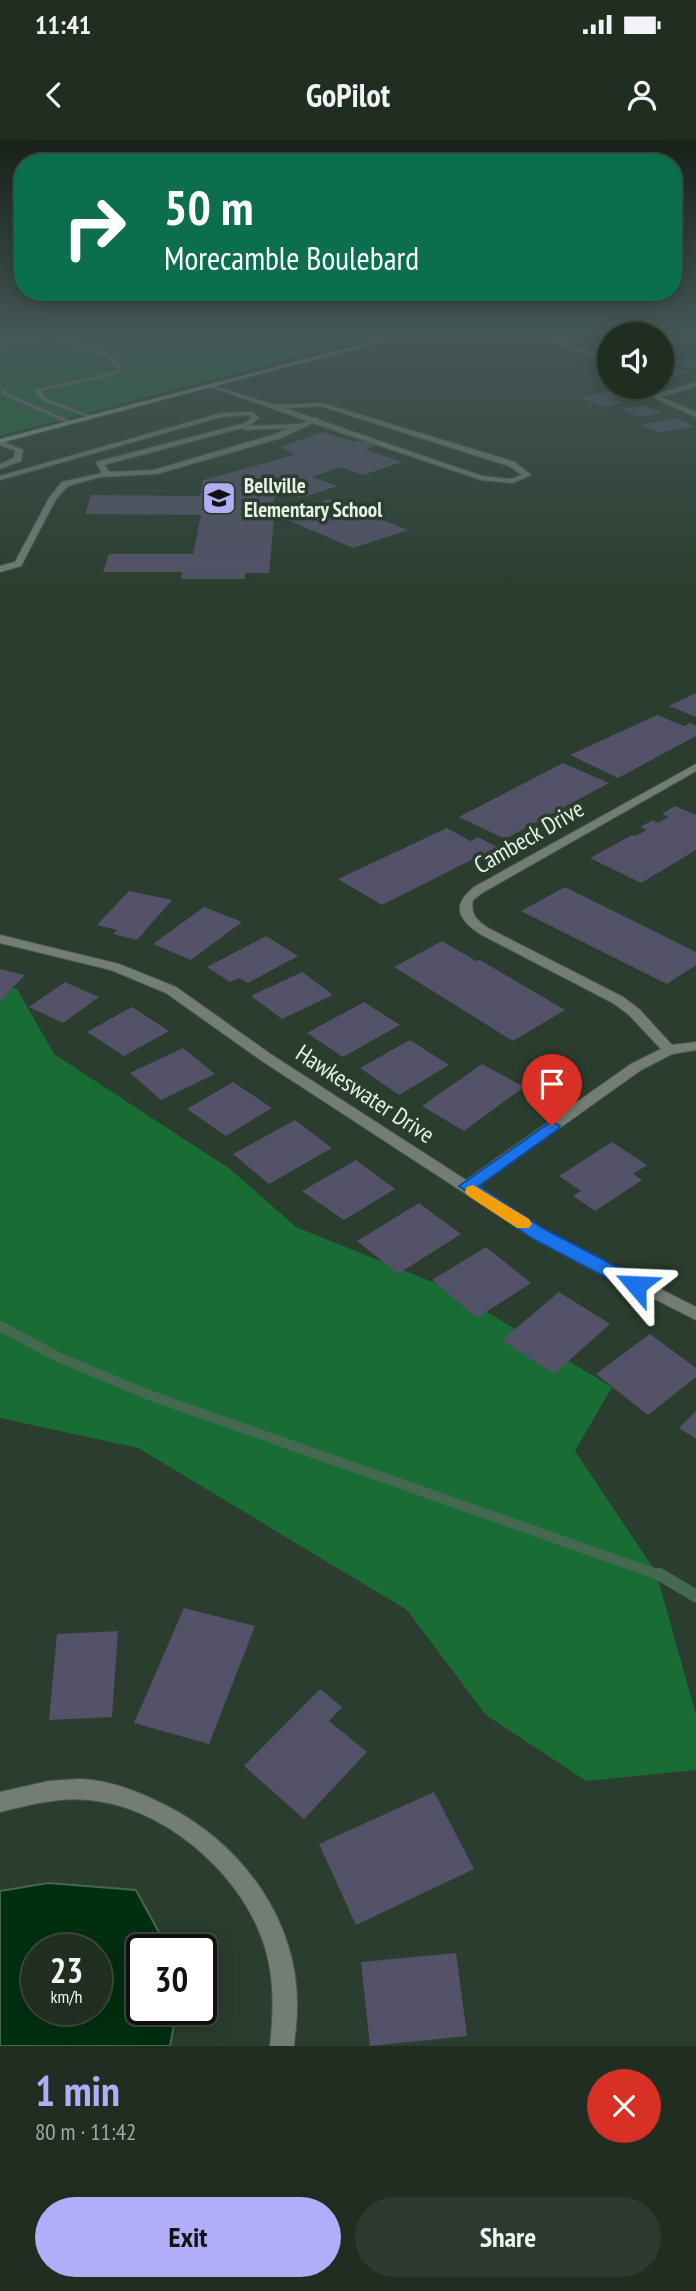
<!DOCTYPE html>
<meta charset="utf-8">
<style>
:root{--surface:#202e22;--page:#2d3a2f;--text:#f1f3f6;--muted:#a2a8a5;--line:#3d4a40;--accent:#b2adf9}
body{margin:0;font-family:"PT Sans Narrow",sans-serif;background:var(--page);color:var(--text);height:100vh;display:flex;flex-direction:column;font-size:26px;white-space:nowrap}
*{box-sizing:border-box;margin:0}
p{font-size:23px;color:var(--muted)}
.icon{flex:none;width:38px;height:38px;fill:none;stroke:currentColor;stroke-width:2;stroke-linecap:round;stroke-linejoin:round}
.map{position:relative;height:1906px;overflow:hidden}
.side{display:flex;flex-direction:column;background:var(--surface);flex:1}
.side>*{flex:none}
.hud{position:absolute;left:14px;top:14px;width:668px;height:147px;border-radius:28px;box-shadow:0 4px 18px #0003,0 0 0 2px var(--line);background:#0b6e4f;color:#fff;overflow:hidden}
.fabs{position:absolute;left:597px;top:182px;display:grid;gap:14px}
.fabs a{display:grid;place-items:center;width:77px;height:77px;border-radius:50%;background:var(--surface);box-shadow:0 4px 18px #0003,0 0 0 2px var(--line);font-size:35px}
.speed{position:absolute;left:21px;top:1794px;display:flex;gap:14px;font-size:35px;font-weight:700;text-align:center}
.speed>*{display:grid;place-content:center;width:91px;height:91px;border-radius:50%;background:var(--surface);box-shadow:0 4px 18px #0003,0 0 0 2px var(--line);line-height:1}
.speed small{font-size:18px;font-weight:400}
.speed .limit{border:4px solid #111;border-radius:10px;background:#fff;color:#111}
.pin{position:absolute;display:grid;place-items:center;width:60px;height:60px;color:#fff;margin:-72px -30px;border-radius:50% 50% 50% 0;rotate:-45deg;box-shadow:0 0 7px #0007}
.pin .icon{rotate:45deg}
.me{position:absolute;width:77px;margin:-38px;rotate:296deg;stroke-linejoin:round;filter:drop-shadow(0 0 5px #0008)}
.turn{display:flex;align-items:center;gap:24px;height:147px;padding:0 35px;font-size:32px}
.turn .icon{width:91px;height:91px;stroke-width:2.5}
.turn b{display:block;font-size:49px;line-height:60px}
.round{display:grid;place-items:center;flex:none;width:74px;height:74px;border-radius:37px;background:var(--page)}
.headline{display:flex;align-items:center;justify-content:space-between;height:119px;padding:0 35px}
h1{font-size:42px;font-weight:700;line-height:52px;color:var(--accent)}
.primary-button{display:flex;gap:14px;margin-top:auto;padding:14px 35px}
.primary-button a{flex:1;height:80px;border-radius:42px;background:var(--accent);color:#111;font-size:28px;font-weight:700;line-height:80px;text-align:center}
.primary-button a+a{background:var(--page);color:var(--text)}
.status{display:flex;justify-content:space-between;align-items:center;height:49px;padding:0 35px;background:var(--surface);direction:ltr}
.status svg{height:19px;fill:currentColor}
header{display:flex;justify-content:space-between;align-items:center;height:91px;padding:0 35px;background:var(--surface);font-size:32px;font-weight:700}
.map>svg:first-child{display:block}
</style>
<div class="status"><b>11:41</b><svg viewBox="0 0 49 12"><path d="M0 12V9h3v3zM5 12V6h3v6zM10 12V3h3v9zM15 12V0h3v12zM26 1h20v11H26zM47 4h2v5h-2z"/></svg></div>
<header><svg class="icon" aria-label="back" viewBox="0 0 24 24"><path d="M15 5l-7 7 7 7"/></svg>GoPilot<svg class="icon" aria-label="person" viewBox="0 0 24 24"><circle cx="12" cy="8" r="4"/><path d="M4 21q1-7 8-7t8 7"/></svg></header>
<div class="map">
<svg width="696" height="1906" viewBox="0 0 696 1906">
<rect width="100%" height="100%" fill="#2a3d2e"/>
<!-- green -->
<g fill="#1a6c35">
<polygon points="0,191 362,191 385,193 0,296"/>
<polygon points="0,845 17,849 54,914 230,1029 296,1087 445,1147 612,1247 575,1311 656,1432 696,1575 696,1630 586,1641 486,1575 407,1470 138,1308 0,1278"/>
</g>
<!-- water -->
<path fill="#002f0f" stroke="#456950" stroke-width="2" fill-rule="evenodd" d="M48,1743L136,1750L168,1809L142,1810V1869H177L170,1906H0V1751ZM37,1810H96V1869H37Z"/>
<g fill="none" stroke-linecap="round" stroke-linejoin="round">
<!-- stream-far1 -->
<polyline stroke="#456950" stroke-width="10" points="0,1186 58,1217 149,1255 662,1436"/>
<!-- stream -->
<polyline stroke="#456950" stroke-width="13" points="659,1434 696,1456"/>
</g>
<!-- building -->
<g fill="#535268">
<polygon points="689,217 696,219 696,228 668,223"/>
<polygon points="662,223 689,232 670,237 662,235"/>
<polygon points="613,251 623,256 613,258 624,263 602,267 580,257"/>
<polygon points="644,265 662,273 639,277 621,269"/>
<polygon points="676,278 696,287 657,292 641,285"/>
<polygon points="322,292 354,302 365,298 378,305 365,309 402,322 363,335 341,327 312,337 338,346 300,358 278,350 272,364 308,366 330,359 408,390 353,408 283,378 298,371 275,369 269,433 245,433 245,439 181,439 182,432 103,432 109,414 193,414 201,375 85,374 91,355 200,356 203,340 294,315 281,307"/>
<polygon points="696,553 696,577 669,566"/>
<polygon points="657,575 684,586 690,583 696,586 696,596 618,638 570,615"/>
<polygon points="563,623 609,643 505,699 459,677"/>
<polygon points="675,666 696,675 696,710 641,743 590,718 632,695 635,696 647,690 640,687 653,680 658,683 669,677 662,674"/>
<polygon points="447,688 470,701 478,697 497,707 382,765 338,739"/>
<polygon points="565,747 696,812 696,825 667,844 521,771"/>
<polygon points="129,751 172,760 137,800 113,794 117,790 97,785"/>
<polygon points="204,767 242,782 191,820 153,804"/>
<polygon points="266,796 298,816 248,843 239,838 230,842 207,827"/>
<polygon points="442,801 476,821 480,820 565,870 513,901 394,827"/>
<polygon points="0,829 25,835 0,861"/>
<polygon points="302,832 333,855 282,879 251,856"/>
<polygon points="65,842 99,857 63,883 29,867"/>
<polygon points="364,862 400,885 343,917 307,893"/>
<polygon points="132,867 169,891 124,916 87,892"/>
<polygon points="410,900 449,925 399,955 360,928"/>
<polygon points="183,908 215,934 161,960 130,933"/>
<polygon points="482,924 524,947 464,991 422,966"/>
<polygon points="233,942 272,968 226,996 187,969"/>
<polygon points="295,980 332,1008 269,1044 233,1014"/>
<polygon points="612,1002 647,1025 633,1034 642,1040 595,1071 573,1056 581,1051 559,1036"/>
<polygon points="356,1020 395,1049 344,1080 302,1051"/>
<polygon points="419,1063 461,1094 398,1134 357,1101"/>
<polygon points="486,1107 531,1143 477,1178 432,1140"/>
<polygon points="559,1152 610,1184 554,1234 502,1200"/>
<polygon points="650,1194 696,1228 696,1237 648,1275 596,1234"/>
<polygon points="696,1271 696,1299 679,1288"/>
<polygon points="184,1468 255,1486 209,1604 134,1583"/>
<polygon points="118,1491 112,1577 49,1580 57,1494"/>
<polygon points="320,1549 342,1567 329,1581 367,1612 304,1679 244,1626"/>
<polygon points="434,1652 474,1729 356,1785 319,1704"/>
<polygon points="456,1813 467,1896 370,1906 361,1822"/>
</g>
<g fill="none" stroke-linecap="round" stroke-linejoin="round">
<!-- lane casing -->
<g stroke="#485a4c" stroke-width="2">
<g id="lane">
<path d="M46,197C68,199 111,207 122,227L118,233L108,237L41,251L47,259L91,276V278L43,261L33,250L104,234L114,231L116,227C111,219 102,216 93,212C61,199 33,200 0,207V203Z"/>
<path d="M208,244L275,265L322,263L515,322L531,335L512,343L481,340L313,283L281,298L157,334L100,337L68,346L56,359L21,426L0,432V426L15,422L49,358L62,342L102,333L96,322L245,283L252,278L248,275L221,277L0,340V336L221,273L252,272L259,278L248,286L299,284L307,281L208,246ZM320,266L509,326L522,335L511,339L482,336L319,280L318,278H313L285,268ZM242,288L245,290L289,288L275,294L154,330L110,332L104,325Z"/>
<polygon points="0,246 7,253 73,282 68,283 3,255"/>
<polygon points="0,300 23,310 21,321 0,329 0,324 14,318 15,311 0,305"/>
</g>
</g>
<!-- street casing -->
<g stroke="#485a4c" stroke-width="2">
<g id="street">
<path d="M512,191C527,190 543,201 557,199C571,198 583,191 597,191L562,202L609,220V224L572,208Z"/>
<polygon points="696,242 696,246 661,257 696,272 696,277 631,247 639,247 656,254"/>
<path d="M696,624V631L482,753L473,760C470,775 477,780 488,788L623,857L639,869L672,905L696,902V910L672,914L641,930L477,1047L542,1089L696,1167V1180L532,1097L262,921L166,853L111,830L0,803V795L119,824L176,847L272,915L466,1040L631,924L661,909L629,875L613,863L480,794C458,779 451,766 474,747Z"/>
<path d="M79,1639C110,1640 138,1651 165,1665C241,1703 299,1780 297,1869C297,1881 295,1894 294,1906H270C274,1869 275,1832 261,1796C236,1729 161,1666 89,1660C59,1657 29,1665 0,1672V1652L49,1641Z"/>
</g>
</g>
<!-- secondary casing -->
<g stroke="#485a4c" stroke-width="2">
<polygon id="secondary" points="414,191 422,191 0,303 0,299"/>
</g>
<!-- path -->
<polyline stroke="#657668" stroke-width="2" stroke-dasharray="1 2.5" stroke-linecap="butt" points="129,218 230,208 238,204 238,199 230,191"/>
<!-- lane -->
<use href="#lane" fill="#737d75" fill-rule="evenodd"/>
<!-- street -->
<use href="#street" fill="#737d75" fill-rule="evenodd"/>
<!-- secondary -->
<use href="#secondary" fill="#94a396" fill-rule="evenodd"/>
</g>
<!-- sky -->
<linearGradient id="sky" x2="0" y2="1"><stop stop-color="#172219"/><stop offset="0.42" stop-color="#445757"/><stop offset="1" stop-color="#445757" stop-opacity="0"/></linearGradient>
<rect width="696" height="457" fill="url(#sky)"/>
<!-- route -->
<polygon fill="#1a73e8" stroke="#114b97" stroke-width="2" points="552,981 560,986 557,990 479,1046 544,1089 642,1140 645,1145 642,1150 630,1150 531,1098 459,1046"/>
<!-- slow -->
<polygon fill="#f59e0b" points="473,1045 529,1079 532,1084 529,1088 517,1088 467,1055 465,1051 467,1047"/>
<!-- icons -->
<defs>
<g id="school-square" transform="scale(1.75)"><rect x="-9" y="-9" width="18" height="18" rx="4" fill="#b2adf9" stroke="#2a3d2e"/><path d="M0-5L7-2L0 1L-7-2ZM-4 1L0 2.5L4 1V4Q0 6-4 4Z" fill="#111"/></g>
</defs>
<g fill-rule="evenodd">
<use href="#school-square" x="219" y="358"/>
</g>
<g text-anchor="middle" stroke-width="7" stroke-linejoin="round" paint-order="stroke">
<!-- far-poi labels -->
<g font-size="21" font-weight="bold" fill="#e6f1e7" stroke="#2a3d2e" text-anchor="start">
<text x="244" y="353">Bellville<tspan x="244" dy="24">Elementary School</tspan></text>
</g>
<!-- street labels -->
<g font-size="24" fill="#e6f1e7" stroke="#2a3d2e">
<text transform="translate(529 697) rotate(-30)" y="8">Cambeck Drive</text>
<text transform="translate(365 954) rotate(33)" y="8">Hawkeswater Drive</text>
</g>
</g>
</svg>
<div class="fabs">
<a><svg class="icon" aria-label="sound" viewBox="0 0 24 24"><path d="M4 9h4l5-4v14l-5-4H4zM17 9q2 3 0 6"/></svg></a>
</div>
<div class="speed"><div>23<small>km/h</small></div><div class="limit">30</div></div>
<div class="pin" style="left:552px;top:986px;background:#d93025"><svg class="icon" aria-label="arrive" viewBox="0 0 24 24"><path d="M6 21V4h12l-3 4 3 4H6"/></svg></div>
<svg class="me" style="left:636px;top:1145px" viewBox="-20 -20 40 40"><path d="M0-17L14 15 0 8-14 15z" fill="#1a73e8" stroke="#fff" stroke-width="4"/></svg>
<div class="hud">
<div class="turn"><svg class="icon" aria-label="right" viewBox="0 0 24 24"><path d="M7 20v-9h11M14 6l5 5-5 5"/></svg><div><b>50 m</b>Morecamble Boulebard</div></div>
</div>
</div>
<section class="side">
<div class="headline"><div><h1>1 min</h1><p>80 m · 11:42</p></div><a class="round" style="background:#d93025;color:#fff"><svg class="icon" aria-label="close" viewBox="0 0 24 24"><path d="M6 6l12 12M18 6L6 18"/></svg></a></div>
<div class="primary-button"><a>Exit</a><a>Share</a></div>
</section>
